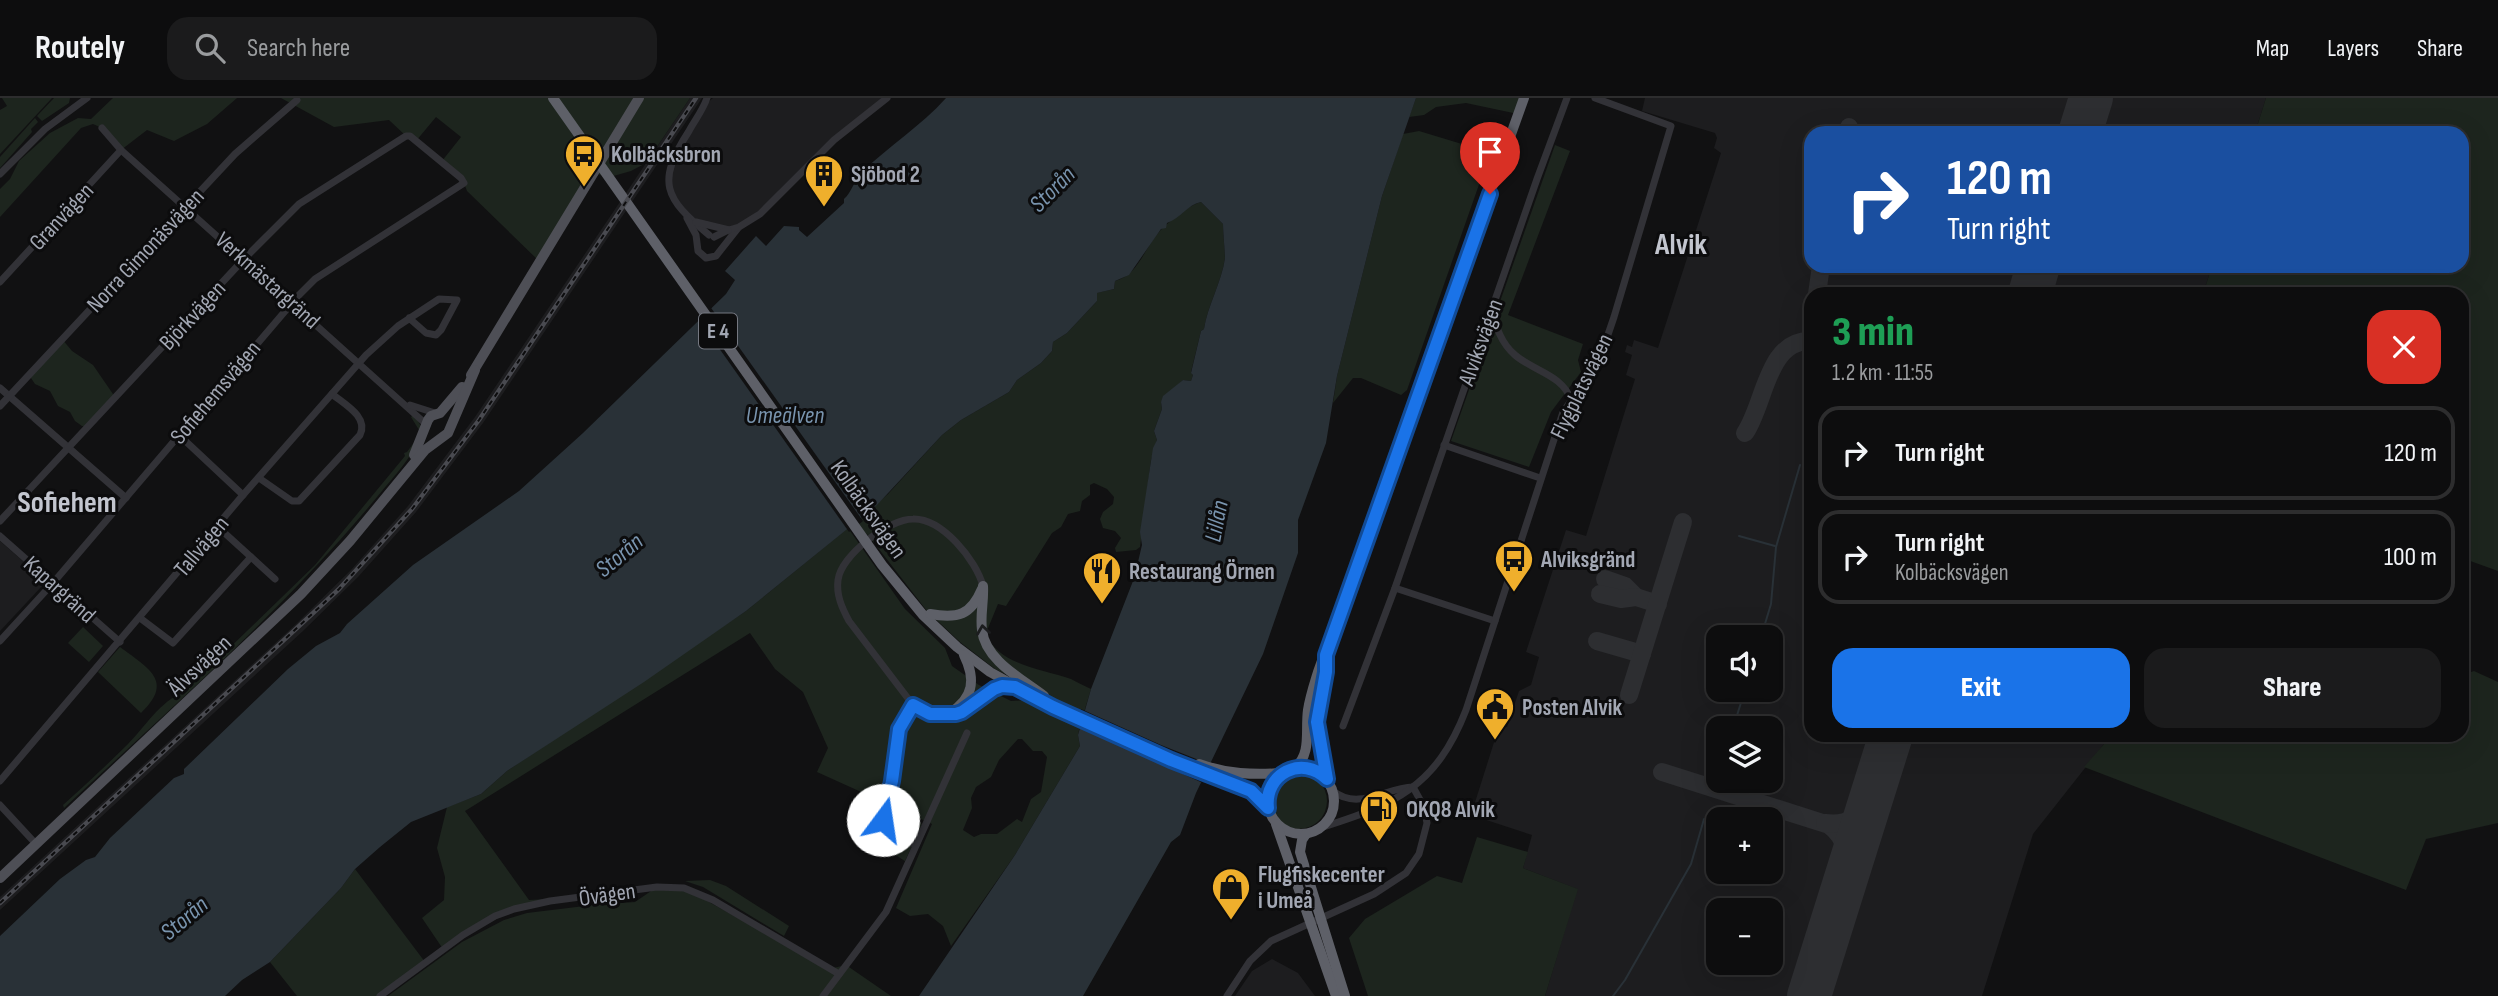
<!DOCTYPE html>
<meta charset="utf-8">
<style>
:root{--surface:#0d0d0e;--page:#1b1b1c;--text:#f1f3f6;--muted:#9a9c9e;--line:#2d2d2e;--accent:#1a73e8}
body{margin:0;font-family:"Sofia Sans Condensed",sans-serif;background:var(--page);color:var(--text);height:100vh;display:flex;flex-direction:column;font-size:26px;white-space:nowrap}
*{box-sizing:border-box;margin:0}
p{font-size:23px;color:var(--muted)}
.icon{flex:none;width:38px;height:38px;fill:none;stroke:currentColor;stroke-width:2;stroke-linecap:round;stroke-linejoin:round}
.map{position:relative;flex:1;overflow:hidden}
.sheet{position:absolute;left:1804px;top:189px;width:665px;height:455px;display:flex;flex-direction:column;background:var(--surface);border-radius:21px;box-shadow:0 7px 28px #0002,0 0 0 2px var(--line)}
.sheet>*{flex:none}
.top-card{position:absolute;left:1804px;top:28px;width:665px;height:147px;border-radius:21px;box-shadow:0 7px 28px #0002,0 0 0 2px var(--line);background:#1a4fa0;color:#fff;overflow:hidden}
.tools{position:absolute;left:1706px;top:527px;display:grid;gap:14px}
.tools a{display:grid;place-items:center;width:77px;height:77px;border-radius:14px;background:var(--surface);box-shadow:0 7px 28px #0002,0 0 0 2px var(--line);font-size:35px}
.pin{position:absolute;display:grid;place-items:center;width:60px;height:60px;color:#fff;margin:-72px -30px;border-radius:50% 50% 50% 0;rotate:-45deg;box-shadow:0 0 7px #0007}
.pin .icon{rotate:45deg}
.me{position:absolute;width:77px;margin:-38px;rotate:14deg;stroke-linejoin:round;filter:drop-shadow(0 0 5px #0008)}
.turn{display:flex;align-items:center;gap:24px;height:147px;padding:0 28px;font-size:32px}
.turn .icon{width:91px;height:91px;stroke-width:2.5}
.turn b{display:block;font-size:49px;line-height:60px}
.round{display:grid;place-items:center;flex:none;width:74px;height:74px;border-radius:21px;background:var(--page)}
.summary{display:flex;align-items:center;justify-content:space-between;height:119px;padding:0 28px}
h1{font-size:42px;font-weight:800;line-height:52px;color:#1e9e55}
.action{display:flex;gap:14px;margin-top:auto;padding:14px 28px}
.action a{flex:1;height:80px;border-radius:21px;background:var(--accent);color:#fff;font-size:28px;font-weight:800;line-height:80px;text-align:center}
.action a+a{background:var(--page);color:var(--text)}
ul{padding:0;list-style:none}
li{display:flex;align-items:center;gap:21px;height:94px;margin:0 14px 10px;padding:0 14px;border:4px solid var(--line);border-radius:21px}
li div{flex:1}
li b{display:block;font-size:26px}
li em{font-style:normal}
header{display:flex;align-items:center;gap:42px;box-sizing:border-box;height:98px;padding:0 35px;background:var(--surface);border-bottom:2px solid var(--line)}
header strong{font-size:33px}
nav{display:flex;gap:38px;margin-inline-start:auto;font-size:24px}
.search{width:490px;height:63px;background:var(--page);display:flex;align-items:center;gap:18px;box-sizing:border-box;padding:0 24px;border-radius:21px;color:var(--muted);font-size:26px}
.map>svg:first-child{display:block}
</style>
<header>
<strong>Routely</strong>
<div class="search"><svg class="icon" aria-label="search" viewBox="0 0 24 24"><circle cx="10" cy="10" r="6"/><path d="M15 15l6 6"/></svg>Search here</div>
<nav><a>Map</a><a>Layers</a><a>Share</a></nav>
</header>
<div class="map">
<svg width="2498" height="898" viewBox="0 0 2498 898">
<rect width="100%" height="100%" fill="#111112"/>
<!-- built -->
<g fill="#1d1d1f" fill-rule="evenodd">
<polygon points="690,0 702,0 483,325 416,414 358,479 303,533 0,812 0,799 296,526 351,472 408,408 475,319"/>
<polygon points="713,0 887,0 867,14 793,84 739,129 713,130 685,116 675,105 669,70 705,7"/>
<path d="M1645,0H2266L2255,35H1811V168H2212L2203,196H1811V637H2108L2104,646L2033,736L1982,898H1545L1577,791L1523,770L1532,737L1471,717L1496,638H1499L1502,628L1507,629L1519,593L1531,587L1539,559L1526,554L1566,432L1586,438L1635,281L1626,277L1632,257L1625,254L1627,247L1632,249L1634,242L1658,250L1721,55L1714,50L1717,40L1715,35L1642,13ZM1718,539H1771V592H1718ZM1718,630H1771V682H1718ZM1718,721H1771V774H1718ZM1718,812H1771V864H1718Z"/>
<polygon points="0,443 42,480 42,488 0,533"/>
<polygon points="1272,861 1298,875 1315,898 1235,898 1252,873"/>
</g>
<!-- green -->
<g fill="#1d251e" fill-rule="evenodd">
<polygon points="2,0 52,0 0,56 0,12 7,8"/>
<polygon points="54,0 70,0 69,5 42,23 37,18"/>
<polygon points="113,0 237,0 207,26 174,43 147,32 121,52 102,30 93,26 81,30 0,119 0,91 10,81 19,63 50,35 78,20 91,21"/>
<polygon points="281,0 690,0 646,65 631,73 610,79 593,75 540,164 467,93 464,85 442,63 461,39 436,19 416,43 406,38 389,22 334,29"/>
<polygon points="1416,0 1524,0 1518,16 1466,5 1436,9 1424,17 1409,19"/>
<polygon points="2266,0 2498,0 2498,473 2462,460 2462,196 2203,196 2212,168 2462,168 2462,35 2255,35"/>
<polygon points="35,20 38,24 31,31 32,34 0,70 0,59"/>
<polygon points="1419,33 1485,53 1489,58 1407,292 1401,297 1361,280 1353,280 1333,305 1337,278 1382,98 1403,36"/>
<polygon points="1555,47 1570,53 1508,217 1583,246 1578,262 1581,274 1551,314 1529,369 1451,343"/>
<path d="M1201,104L1223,126C1223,133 1225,155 1225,160C1222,183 1207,209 1204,231L1201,233L1191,274L1193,277L1191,283L1183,282L1161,304L1162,311L1154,333L1157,342L1151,362L1140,449L1136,452L1116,454L1115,450L1121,440L1115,433L1103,430L1100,421L1103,414L1113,406L1114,399L1107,391L1094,385L1090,387V397L1082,403L1080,413L1068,416L1061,429L1052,435L1006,508L998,506L986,535C997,567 1043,571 1071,581C1077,584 1084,588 1091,591L1082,621L1053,609L1056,601L995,571L960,544L927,513L868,437L854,426L888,396L942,337L961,322L1009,294L1017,282L1041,265L1052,253L1053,244L1067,235L1097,203L1096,195L1114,191L1115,183C1136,178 1143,155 1155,139C1163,127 1189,107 1201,104Z"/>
<polygon points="62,241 72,253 93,267 115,299 87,329 82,328 75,323 70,314 58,308 50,293 35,286 29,277"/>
<path d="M413,317C416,321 421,325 421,331C421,349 393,380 382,393C287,509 173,608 64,710L63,707C85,687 107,667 128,646C144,630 161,602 184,594L315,467L405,358L404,355L407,354L418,339L419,332L411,319Z"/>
<path d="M848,430L905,511L945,550L952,568L979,587L1011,603L1027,602L1080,627L1078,637L1080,648L1015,757L951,848L943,828L928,816L910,818L896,810L932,726L817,674L828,650L803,594L775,571L750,535L465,713L529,802L582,799L514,811L443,851L422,820L444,802L445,779L437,750L447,709L481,696L507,673L746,513ZM1018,641H1022L1033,653H1042L1047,659L1041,694L1031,701L1022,724L1017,721L997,736H981L974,739L963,732L972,710L971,700L976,689L991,679L999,662Z"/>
<polygon points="83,529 103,548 89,564 68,545"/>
<path d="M120,549C148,570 175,583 141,615L98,574Z"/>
<polygon points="2474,573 2498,584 2498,725 2426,741 2406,792 2084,669 2104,646 2108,637 2462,637 2462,577"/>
<circle cx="1299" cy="703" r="28"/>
<polygon points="861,698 922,726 905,763 855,732"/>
<polygon points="1477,739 1528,754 1523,770 1578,791 1545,898 1368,898 1349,840 1365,821 1437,778 1462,785"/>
<polygon points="355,771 425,864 380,898 297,898 270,864 341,790"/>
<polygon points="710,782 726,788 789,828 784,838 703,789 685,783"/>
<polygon points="657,789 684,790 829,871 846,867 891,898 388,898 462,844 504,822 527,815 593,807 635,804"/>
</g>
<!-- water -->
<path fill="#293137" d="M946,0H1416L1382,98L1337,278L1326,345L1298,422V455L1263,556L1196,695L1180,737L1171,744L1083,898H919L1015,757L1080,648L1078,637L1091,591L1133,483L1130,482L1132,466H1140L1138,464L1142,447L1140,434L1153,350L1157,342L1154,333L1162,311L1161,304L1163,298L1183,282L1191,283L1193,277L1191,275L1201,233L1204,231C1207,209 1222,183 1225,160C1225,155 1223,133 1223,126L1201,104C1187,107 1181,120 1167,125L1166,130L1161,131L1129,177L1115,183L1114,191L1097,195V203L1067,235L1053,244L1052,253L1041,265L1017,282L1009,294L961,322L942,337L877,407L746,513L644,584L507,673L481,696L411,724L380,749L355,771L341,790L270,864L242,882L225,898H0V838L60,781L86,762L95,759L110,740L174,680L184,676V671L288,571L316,548L340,535L347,526L413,467L519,393L583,335L726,196L735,182L725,173L756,138L766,148L784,128L799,129V132L807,139L844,105V101C852,94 854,82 862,74C889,48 921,28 946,0Z"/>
<!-- pier -->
<g fill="#111112">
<polygon points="709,207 863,423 849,434 697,219"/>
<polygon points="1081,611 1161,647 1214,668 1205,686 1077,628"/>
</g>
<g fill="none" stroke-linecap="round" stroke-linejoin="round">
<!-- stream -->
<g stroke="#293137" stroke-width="2">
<polyline points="1739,438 1775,448"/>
<polyline points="1761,539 1771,506 1776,449 1800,367"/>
<polyline points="1733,630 1745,592"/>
<polyline points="1613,898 1625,882 1691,766 1704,721"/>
</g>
<!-- taxiway -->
<g stroke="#2d2e31" stroke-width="18">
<polyline points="1847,35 1849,29"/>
<polyline points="1817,196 1821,168"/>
<path d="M1745,335C1765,306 1767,241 1811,243"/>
<polyline points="1605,481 1625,488 1636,499"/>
<polyline points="1600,496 1621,501 1636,499 1658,506"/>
<polyline points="1597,543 1642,556"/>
<polyline points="1629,597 1683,424"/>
<path d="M1662,674L1829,727C1848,741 1848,759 1846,781"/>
<path d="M1825,725C1849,728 1860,719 1872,698"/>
</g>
<!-- runway -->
<g stroke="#2d2e31" stroke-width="44">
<polyline points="2080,35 2091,0"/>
<polyline points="2030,196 2038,168"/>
<polyline points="1809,898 1891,637"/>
</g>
<!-- minor -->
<g stroke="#323237" stroke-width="7">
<path d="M707,0C703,12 695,22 689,33C656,84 664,100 709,137"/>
<polyline points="102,30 121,52 427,327"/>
<polyline points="0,76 45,31 87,0"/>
<polyline points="687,120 696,137 698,153 706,160 716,158 738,130"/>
<polyline points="696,124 729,132 739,129 760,116 834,42 887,0"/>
<polyline points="714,139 728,132"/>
<polyline points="0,184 121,52"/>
<path d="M1492,212C1496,229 1501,245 1515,257C1533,273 1563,277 1571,302"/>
<polyline points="0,290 126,400"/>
<polyline points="410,307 435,315"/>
<polyline points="0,308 235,56 297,2"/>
<polyline points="179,337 243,397"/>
<polyline points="1444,347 1540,380"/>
<path d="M259,380L292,403H299L360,337C369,319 344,306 332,296"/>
<polyline points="0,423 244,161 299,106 406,38 410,38 461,80 464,85 315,181 298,198 53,485 0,543"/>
<polyline points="0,438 120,544"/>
<polyline points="251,459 275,481"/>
<polyline points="1395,490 1495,523"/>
<polyline points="140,520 173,545 251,459 218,429"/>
<path d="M913,607L849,523C842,510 836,497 838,482C841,457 889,421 913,421C942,420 976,462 983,488"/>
<polyline points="1343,628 1395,490 1537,81 1567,0"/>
<polyline points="0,683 243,397 366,257 398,228 439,201 457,202 441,232 436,237 426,235 409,220"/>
<path d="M1333,693C1358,713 1385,690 1413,689"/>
<polyline points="0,707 36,746"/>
<path d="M1320,730C1396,706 1436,689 1466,612L1563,314L1599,263L1614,219L1671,28L1595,0"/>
<polyline points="916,747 887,733 882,722 892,683 899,631 913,607 930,616 948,616"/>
<polyline points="380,898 463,837 495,818 514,811 550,803 657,789 684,790 713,802 839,876"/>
<polyline points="823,898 886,814 967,635"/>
<polyline points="1227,898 1250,863 1271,843 1374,796 1406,775 1419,756 1427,725 1424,709 1413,689"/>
</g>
<!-- major -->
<g stroke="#4e4f56" stroke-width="10">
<polyline points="471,277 639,0"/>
<polyline points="414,357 428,322 431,318 440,315 462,289"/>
<polyline points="0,780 301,496 350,443 425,352 448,335 475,272"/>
</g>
<!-- highway -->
<g stroke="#5e6068" stroke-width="10">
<polyline points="553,0 882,467 923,517 957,549 990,574 1053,609 1171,662 1250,693 1268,710"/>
<path d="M983,488C984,503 980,517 982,532C985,562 1022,581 1044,598"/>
<path d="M930,516C958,521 971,517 982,491"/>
<polyline points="1326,567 1317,624 1327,682"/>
<path d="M950,615C974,600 976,581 964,557"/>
<path d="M948,616C975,616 983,587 1014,589"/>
<path d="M1199,666C1227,676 1253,677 1282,675"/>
<circle cx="1301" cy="703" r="33"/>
<path d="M1295,670C1312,655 1305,633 1308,612C1310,599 1314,587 1318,574L1524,0"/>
<polyline points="1276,726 1336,898"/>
<polyline points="1306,736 1302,742 1300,754 1345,898"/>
</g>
<!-- rail casing -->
<g stroke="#494a50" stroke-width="4.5">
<polyline id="rail" points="0,805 339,491 412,411 479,322 696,0"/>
</g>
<!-- rail -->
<use href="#rail" stroke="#0c0c0d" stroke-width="2" stroke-dasharray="5" stroke-linecap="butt"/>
</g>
<!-- one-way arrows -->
<defs><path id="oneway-chevron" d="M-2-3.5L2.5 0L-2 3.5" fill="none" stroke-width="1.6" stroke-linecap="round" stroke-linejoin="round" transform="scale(1.75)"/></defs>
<use stroke="#1c1d1f" href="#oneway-chevron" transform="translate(983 532) rotate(-98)"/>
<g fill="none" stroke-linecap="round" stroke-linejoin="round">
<!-- route casing -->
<g stroke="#114b97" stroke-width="18">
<path id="route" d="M883,722L892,683L899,631L913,607L930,616H956L962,614L994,591L1002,588L1015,589L1053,609L1171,662L1251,693L1268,710C1264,676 1302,656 1327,681L1317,624L1326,574V557L1490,96"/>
</g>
<!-- route -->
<use href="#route" stroke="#1a73e8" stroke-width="12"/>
</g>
<!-- icons -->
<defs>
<g id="bus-pin" transform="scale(2.0125)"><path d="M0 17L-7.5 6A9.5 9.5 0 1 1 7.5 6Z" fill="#efaf2c" stroke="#0c0c0d"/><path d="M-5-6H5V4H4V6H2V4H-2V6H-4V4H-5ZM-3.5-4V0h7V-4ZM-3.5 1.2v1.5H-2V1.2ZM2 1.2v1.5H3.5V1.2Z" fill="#111"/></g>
<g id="building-pin" transform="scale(2.0125)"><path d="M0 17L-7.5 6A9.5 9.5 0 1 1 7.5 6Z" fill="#efaf2c" stroke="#0c0c0d"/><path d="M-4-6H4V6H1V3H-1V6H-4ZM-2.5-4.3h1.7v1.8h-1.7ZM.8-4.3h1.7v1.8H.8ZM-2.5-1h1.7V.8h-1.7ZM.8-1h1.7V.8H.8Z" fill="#111"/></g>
<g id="restaurant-pin" transform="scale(2.0125)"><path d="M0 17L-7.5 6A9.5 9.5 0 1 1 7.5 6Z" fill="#efaf2c" stroke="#0c0c0d"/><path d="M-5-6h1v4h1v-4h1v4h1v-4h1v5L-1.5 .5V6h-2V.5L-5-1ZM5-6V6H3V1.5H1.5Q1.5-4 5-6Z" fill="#111"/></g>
<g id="civic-pin" transform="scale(2.0125)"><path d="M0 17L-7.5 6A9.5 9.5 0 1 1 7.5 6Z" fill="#efaf2c" stroke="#0c0c0d"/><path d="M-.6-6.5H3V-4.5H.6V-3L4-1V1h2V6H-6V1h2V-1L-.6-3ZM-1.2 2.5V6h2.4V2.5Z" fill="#111"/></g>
<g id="fuel-pin" transform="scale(2.0125)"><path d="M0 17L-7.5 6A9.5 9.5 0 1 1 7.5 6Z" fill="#efaf2c" stroke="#0c0c0d"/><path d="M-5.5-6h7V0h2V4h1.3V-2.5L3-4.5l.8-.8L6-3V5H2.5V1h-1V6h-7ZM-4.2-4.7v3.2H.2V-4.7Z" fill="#111"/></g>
<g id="shop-pin" transform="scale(2.0125)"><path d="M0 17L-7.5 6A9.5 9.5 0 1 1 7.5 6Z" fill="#efaf2c" stroke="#0c0c0d"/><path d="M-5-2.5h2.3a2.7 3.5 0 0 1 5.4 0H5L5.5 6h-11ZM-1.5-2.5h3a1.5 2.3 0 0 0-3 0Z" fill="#111"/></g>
</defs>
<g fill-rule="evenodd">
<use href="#bus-pin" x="584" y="56"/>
<use href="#building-pin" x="824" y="76"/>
<use href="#bus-pin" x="1514" y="461"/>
<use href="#restaurant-pin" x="1102" y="473"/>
<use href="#civic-pin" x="1495" y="609"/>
<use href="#fuel-pin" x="1379" y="711"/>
<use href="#shop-pin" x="1231" y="789"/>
</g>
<g text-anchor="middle" stroke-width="6" stroke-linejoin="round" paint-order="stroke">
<!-- shield labels -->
<rect fill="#0c0c0d" stroke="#757881" stroke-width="2" x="699" y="215.5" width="38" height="35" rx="5"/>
<g font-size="21" font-weight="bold" fill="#a2a7b3">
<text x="718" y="240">E 4</text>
</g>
<!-- poi labels -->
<g font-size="23" font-weight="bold" fill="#a2a7b3" stroke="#0c0c0d" text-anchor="start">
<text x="611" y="64">Kolbäcksbron</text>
<text x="851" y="84">Sjöbod 2</text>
<text x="1541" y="469">Alviksgränd</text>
<text x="1129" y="481">Restaurang Örnen</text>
<text x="1522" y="617">Posten Alvik</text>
<text x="1406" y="719">OKQ8 Alvik</text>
<text x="1258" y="784">Flugfiskecenter<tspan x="1258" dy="26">i Umeå</tspan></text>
</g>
<!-- street labels -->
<g font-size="23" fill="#a2a7b3" stroke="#0c0c0d">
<text transform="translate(61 118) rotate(-47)" y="8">Granvägen</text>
<text transform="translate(145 152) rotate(-47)" y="8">Norra Gimonäsvägen</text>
<text transform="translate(268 182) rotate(42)" y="8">Verkmästargränd</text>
<text transform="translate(192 217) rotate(-47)" y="8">Björkvägen</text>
<text transform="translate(1480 244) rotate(-70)" y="8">Alviksvägen</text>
<text transform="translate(1581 288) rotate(-64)" y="8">Flygplatsvägen</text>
<text transform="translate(215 294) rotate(-50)" y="8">Sofiehemsvägen</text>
<text transform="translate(869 411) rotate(55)" y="8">Kolbäcksvägen</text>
<text transform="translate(201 448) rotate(-50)" y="8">Tallvägen</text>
<text transform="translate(60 491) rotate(42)" y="8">Kapargränd</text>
<text transform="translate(199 567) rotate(-43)" y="8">Älvsvägen</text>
<text transform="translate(607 796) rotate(-8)" y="8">Övägen</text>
</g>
<!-- water labels -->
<g font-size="24" font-style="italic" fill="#7994ae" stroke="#0c0c0d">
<text transform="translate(1052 91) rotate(-45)" y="8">Storån</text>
<text x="785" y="325">Umeälven</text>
<text transform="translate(1216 423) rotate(-79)" y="8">Lillån</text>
<text transform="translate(619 457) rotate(-40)" y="8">Storån</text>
<text transform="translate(184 820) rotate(-40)" y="8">Storån</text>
</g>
<!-- district labels -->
<g font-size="30" font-weight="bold" fill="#c3c6cf" stroke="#0c0c0d">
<text x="1681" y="156">Alvik</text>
<text x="67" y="414">Sofiehem</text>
</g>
</g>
</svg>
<div class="tools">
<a><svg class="icon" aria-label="sound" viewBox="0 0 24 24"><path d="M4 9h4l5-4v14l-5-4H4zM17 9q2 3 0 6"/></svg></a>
<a><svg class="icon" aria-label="layers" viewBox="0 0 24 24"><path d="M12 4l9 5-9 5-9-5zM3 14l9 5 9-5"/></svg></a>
<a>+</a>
<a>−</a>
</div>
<div class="pin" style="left:1490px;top:96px;background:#d93025"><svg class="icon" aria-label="arrive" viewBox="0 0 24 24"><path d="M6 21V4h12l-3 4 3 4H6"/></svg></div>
<svg class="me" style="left:883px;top:722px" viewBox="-20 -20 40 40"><circle r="19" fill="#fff"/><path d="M0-13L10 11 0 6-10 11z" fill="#1a73e8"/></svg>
<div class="top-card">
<div class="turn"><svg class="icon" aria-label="right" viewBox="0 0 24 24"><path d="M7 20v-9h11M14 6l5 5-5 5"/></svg><div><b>120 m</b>Turn right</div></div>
</div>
<section class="sheet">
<div class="summary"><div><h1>3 min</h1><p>1.2 km · 11:55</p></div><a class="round" style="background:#d93025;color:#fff"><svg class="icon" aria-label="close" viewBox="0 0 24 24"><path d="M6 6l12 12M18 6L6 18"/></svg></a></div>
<ul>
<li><svg class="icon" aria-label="right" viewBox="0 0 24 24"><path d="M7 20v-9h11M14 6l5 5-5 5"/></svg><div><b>Turn right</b></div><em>120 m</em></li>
<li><svg class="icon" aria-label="right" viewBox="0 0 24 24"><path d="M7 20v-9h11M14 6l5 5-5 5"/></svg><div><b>Turn right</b><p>Kolbäcksvägen</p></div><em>100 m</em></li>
</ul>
<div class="action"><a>Exit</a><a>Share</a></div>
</section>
</div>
